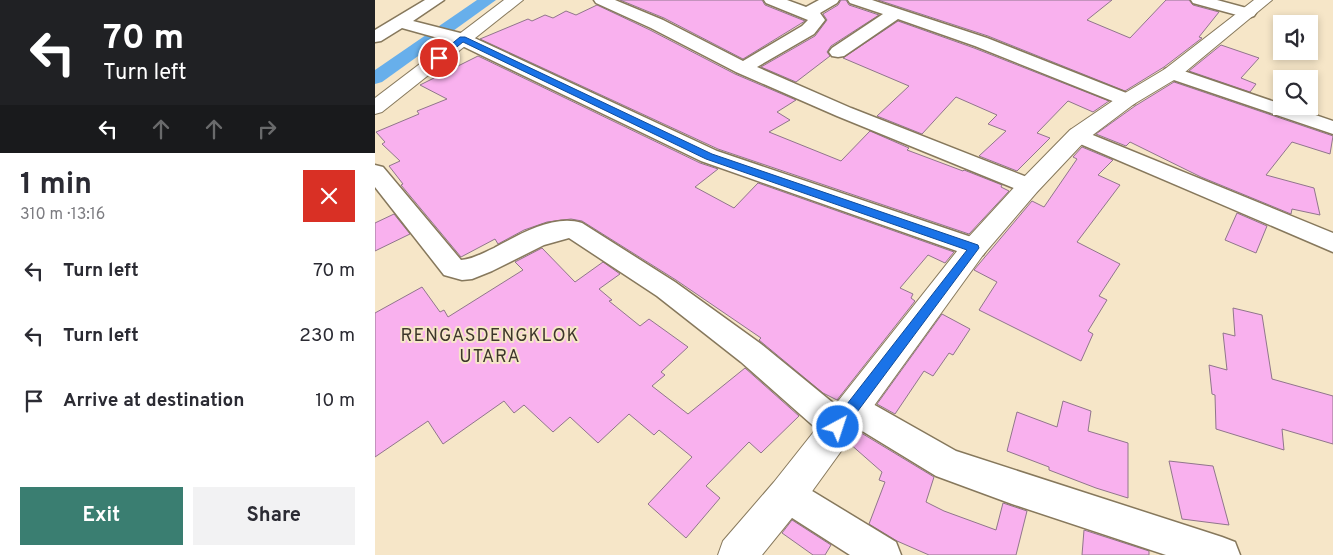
<!DOCTYPE html>
<meta charset="utf-8">
<style>
:root{--surface:#fff;--page:#f2f2f3;--text:#2b2b33;--muted:#7c7c81;--accent:#3a7e71}
body{margin:0;font-family:Overpass,sans-serif;background:var(--page);color:var(--text);height:100vh;display:flex;flex-direction:column;font-size:19px;white-space:nowrap}
*{box-sizing:border-box;margin:0}
p{font-size:16px;color:var(--muted)}
.icon{flex:none;width:28px;height:28px;fill:none;stroke:currentColor;stroke-width:2;stroke-linecap:round;stroke-linejoin:round}
.map{position:relative;flex:1;overflow:hidden}
.panel{display:flex;flex-direction:column;background:var(--surface);width:375px}
.panel>*{flex:none}
.top-card{background:#202124;color:#fff;overflow:hidden}
.fabs{position:absolute;left:898px;top:15px;display:grid;gap:10px}
.fabs a{display:grid;place-items:center;width:45px;height:45px;border-radius:0px;background:var(--surface);box-shadow:0 2px 8px #0003;font-size:25px}
.pin{position:absolute;display:grid;place-items:center;width:42px;height:42px;color:#fff;margin:-21px;border:2px solid #fff;border-radius:50%;box-shadow:0 1px 5px #0007}
.me{position:absolute;width:55px;margin:-28px;rotate:40deg;stroke-linejoin:round;filter:drop-shadow(0 0 4px #0008)}
.turn{display:flex;align-items:center;gap:18px;height:105px;padding:0 20px;font-size:22px}
.turn .icon{width:65px;height:65px;stroke-width:2.5}
.turn b{display:block;font-size:35px;line-height:42px}
.lanes{display:flex;align-items:center;height:48px;padding:0 20px;background:#0003;justify-content:center;gap:25px;direction:ltr}
.lanes .off{opacity:.35}
.round{display:grid;place-items:center;flex:none;width:52px;height:52px;border-radius:0px;background:var(--page)}
.summary{display:flex;align-items:center;justify-content:space-between;height:85px;padding:0 20px}
h1{font-size:30px;font-weight:700;line-height:38px}
.action{display:flex;gap:10px;margin-top:auto;padding:10px 20px}
.action a{flex:1;height:58px;border-radius:0px;background:var(--accent);color:#fff;font-size:20px;font-weight:700;line-height:58px;text-align:center}
.action a+a{background:var(--page);color:var(--text)}
ul{padding:0;list-style:none}
li{display:flex;align-items:center;gap:15px;height:65px;padding:0 20px}
li div{flex:1}
li b{display:block;font-size:19px}
li em{font-style:normal}
main{display:flex;flex:1;min-height:0}
.map>svg:first-child{display:block}
</style>
<main>
<section class="panel">
<div class="top-card">
<div class="turn"><svg class="icon" aria-label="left" viewBox="0 0 24 24"><path d="M17 20v-9H6M10 6l-5 5 5 5"/></svg><div><b>70 m</b>Turn left</div></div>
<div class="lanes"><svg class="icon" aria-label="left" viewBox="0 0 24 24"><path d="M17 20v-9H6M10 6l-5 5 5 5"/></svg><svg class="icon off" aria-label="ahead" viewBox="0 0 24 24"><path d="M12 20V5M6 11l6-6 6 6"/></svg><svg class="icon off" aria-label="ahead" viewBox="0 0 24 24"><path d="M12 20V5M6 11l6-6 6 6"/></svg><svg class="icon off" aria-label="right" viewBox="0 0 24 24"><path d="M7 20v-9h11M14 6l5 5-5 5"/></svg></div>
</div>
<div class="summary"><div><h1>1 min</h1><p>310 m · 13:16</p></div><a class="round" style="background:#d93025;color:#fff"><svg class="icon" aria-label="close" viewBox="0 0 24 24"><path d="M6 6l12 12M18 6L6 18"/></svg></a></div>
<ul>
<li><svg class="icon" aria-label="left" viewBox="0 0 24 24"><path d="M17 20v-9H6M10 6l-5 5 5 5"/></svg><div><b>Turn left</b></div><em>70 m</em></li>
<li><svg class="icon" aria-label="left" viewBox="0 0 24 24"><path d="M17 20v-9H6M10 6l-5 5 5 5"/></svg><div><b>Turn left</b></div><em>230 m</em></li>
<li><svg class="icon" aria-label="arrive" viewBox="0 0 24 24"><path d="M6 21V4h12l-3 4 3 4H6"/></svg><div><b>Arrive at destination</b></div><em>10 m</em></li>
</ul>
<div class="action"><a>Exit</a><a>Share</a></div>
</section>
<div class="map">
<svg width="958" height="555" viewBox="0 0 958 555">
<rect width="100%" height="100%" fill="#f6e6c8"/>
<g fill="none" stroke-linecap="round" stroke-linejoin="round">
<!-- canal -->
<polygon fill="#67afeb" fill-rule="evenodd" points="102,0 121,0 7,82 0,84 0,70"/>
</g>
<!-- building -->
<g fill="#f9b1ee" stroke="#90768b">
<polygon points="245,0 387,0 390,5 430,21 368,59 289,18"/>
<polygon points="466,0 471,0 474,5 504,15 456,46 452,52 455,56 421,82 386,67 440,36 452,20 448,14 463,5"/>
<polygon points="503,0 737,0 712,20 755,38 791,0 814,0 818,5 844,12 824,37 827,38 789,67 750,91 613,36"/>
<polygon points="222,5 275,30 360,74 421,100 402,112 415,120 394,132 466,161 495,131 534,148 532,150 588,171 589,170 627,185 626,187 634,191 594,234 343,149 105,39 153,19 157,21 170,15 178,18 191,11 201,15"/>
<polygon points="523,21 599,48 734,101 718,112 693,101 662,133 675,138 642,171 604,156 631,131 613,124 622,115 581,97 547,134 502,116 534,86 468,58"/>
<polygon points="846,45 884,58 866,78 881,84 875,92 814,71"/>
<polygon points="103,56 325,163 343,169 320,187 359,208 383,183 579,252 570,263 553,255 525,288 538,294 536,298 540,301 462,400 448,393 384,340 386,338 301,280 207,221 196,219 172,222 149,230 123,244 120,239 86,257 26,185 28,184 14,166 25,161 7,144 10,142 1,132 44,114 42,111 72,99 45,85"/>
<polygon points="799,82 958,136 955,154 917,142 891,175 939,188 945,215 917,209 916,214 826,177 755,142 751,146 721,134 760,106"/>
<polygon points="707,147 738,160 723,175 745,185 702,242 745,264 724,296 732,300 713,331 718,334 706,361 604,310 622,282 599,270 657,201 669,207 702,159 698,157"/>
<polygon points="862,213 892,226 881,253 850,240"/>
<polygon points="19,214 35,234 0,251 0,223"/>
<polygon points="167,248 200,282 228,262 245,274 224,289 237,300 234,301 265,326 274,319 313,347 286,372 290,375 277,386 313,414 370,368 424,416 386,453 374,442 331,486 345,498 311,538 273,504 317,457 284,430 279,435 254,414 223,443 195,417 178,432 149,405 139,413 129,401 68,444 53,421 0,457 0,313 47,287 65,312 69,310 73,317 148,270 140,262"/>
<polygon points="858,308 887,315 897,379 958,396 958,444 907,429 909,450 841,429 840,395 837,394 834,365 852,370 848,333 860,336"/>
<polygon points="567,314 595,329 578,355 574,353 558,376 549,371 520,414 502,404"/>
<polygon points="688,401 716,411 713,431 753,443 753,498 721,488 674,470 674,467 632,451 642,412 682,427"/>
<polygon points="483,431 559,477 551,502 569,511 621,530 628,503 652,511 641,555 554,555 522,541 494,524 510,482 504,480 507,472 474,443"/>
<polygon points="794,461 838,466 854,525 807,519"/>
<polygon points="417,520 456,545 450,555 438,555 407,533"/>
<polygon points="709,530 774,551 774,555 707,555"/>
</g>
<g fill="none" stroke-linecap="round" stroke-linejoin="round">
<!-- street casing -->
<g stroke="#86785c" stroke-width="3">
<g id="street">
<polygon points="50,0 69,0 38,21 93,35 342,151 608,241 612,248 608,255 599,257 326,161 81,43 27,28 6,41 0,42 0,30"/>
<polygon points="219,0 240,0 288,20 368,61 427,26 433,20 391,3 389,0 412,0 431,7 444,0 464,0 462,3 445,13 450,20 439,34 382,67 476,108 662,181 665,186 662,191 654,194 646,191 462,116 361,72 276,28 221,3"/>
<polygon points="473,0 497,0 527,10 612,38 759,96 762,100 759,104 752,106 745,104 600,46 523,19 469,56 463,57 457,56 454,52 457,48 508,14 475,3"/>
<polygon points="816,0 842,0 879,10 881,13 879,16 873,18 818,3"/>
<polygon points="797,67 906,104 906,106 914,106 958,121 958,134 790,77 788,73 790,69"/>
<polygon points="703,129 958,233 958,252 696,140 693,135 696,130"/>
<path d="M0,165L8,167L86,260C98,259 108,253 119,248C144,235 178,214 207,223L300,282L386,344L463,407L467,399L478,395L489,399L581,451L847,537L860,542L865,555H791L637,504L561,476L479,426L474,438L463,442L452,438L366,362L282,296L194,238L169,245L117,271L97,279L87,280L69,275L0,187Z"/>
<polygon points="412,478 424,483 521,542 526,555 475,555 400,507 395,495 400,483"/>
</g>
</g>
<!-- secondary casing -->
<g stroke="#86785c" stroke-width="2">
<polygon id="secondary" points="879,0 897,0 804,77 759,104 711,140 662,192 608,255 425,508 387,555 343,555 348,541 399,482 590,241 646,180 695,130 745,96 790,69"/>
</g>
<!-- primary casing -->
<g stroke="#86785c" stroke-width="2">
<polygon id="primary" points="129,0 148,0 7,112 0,114 0,98"/>
</g>
<!-- street -->
<use href="#street" fill="#fff" fill-rule="evenodd"/>
<!-- secondary -->
<use href="#secondary" fill="#fff" fill-rule="evenodd"/>
<!-- primary -->
<use href="#primary" fill="#fff" fill-rule="evenodd"/>
</g>
<!-- route -->
<polygon fill="#1a73e8" stroke="#114b97" points="85,37 90,37 337,154 603,245 604,248 468,431 463,433 458,431 456,427 458,422 592,250 331,159 88,42 67,59 62,59 62,56"/>
<g text-anchor="middle" stroke-width="4" stroke-linejoin="round" paint-order="stroke">
<!-- quarter labels -->
<g font-size="18" letter-spacing="1" fill="#3d372b" stroke="#f6e6c8">
<text x="115" y="341">RENGASDENGKLOK<tspan x="115" dy="21">UTARA</tspan></text>
</g>
</g>
</svg>
<div class="fabs">
<a><svg class="icon" aria-label="sound" viewBox="0 0 24 24"><path d="M4 9h4l5-4v14l-5-4H4zM17 9q2 3 0 6"/></svg></a>
<a><svg class="icon" aria-label="search" viewBox="0 0 24 24"><circle cx="10" cy="10" r="6"/><path d="M15 15l6 6"/></svg></a>
</div>
<div class="pin" style="left:64px;top:58px;background:#d93025"><svg class="icon" aria-label="arrive" viewBox="0 0 24 24"><path d="M6 21V4h12l-3 4 3 4H6"/></svg></div>
<svg class="me" style="left:463px;top:427px" viewBox="-20 -20 40 40"><circle r="17" fill="#1a73e8" stroke="#fff" stroke-width="3"/><path d="M0-11L8 9 0 5-8 9z" fill="#fff"/></svg>
</div>
</main>
